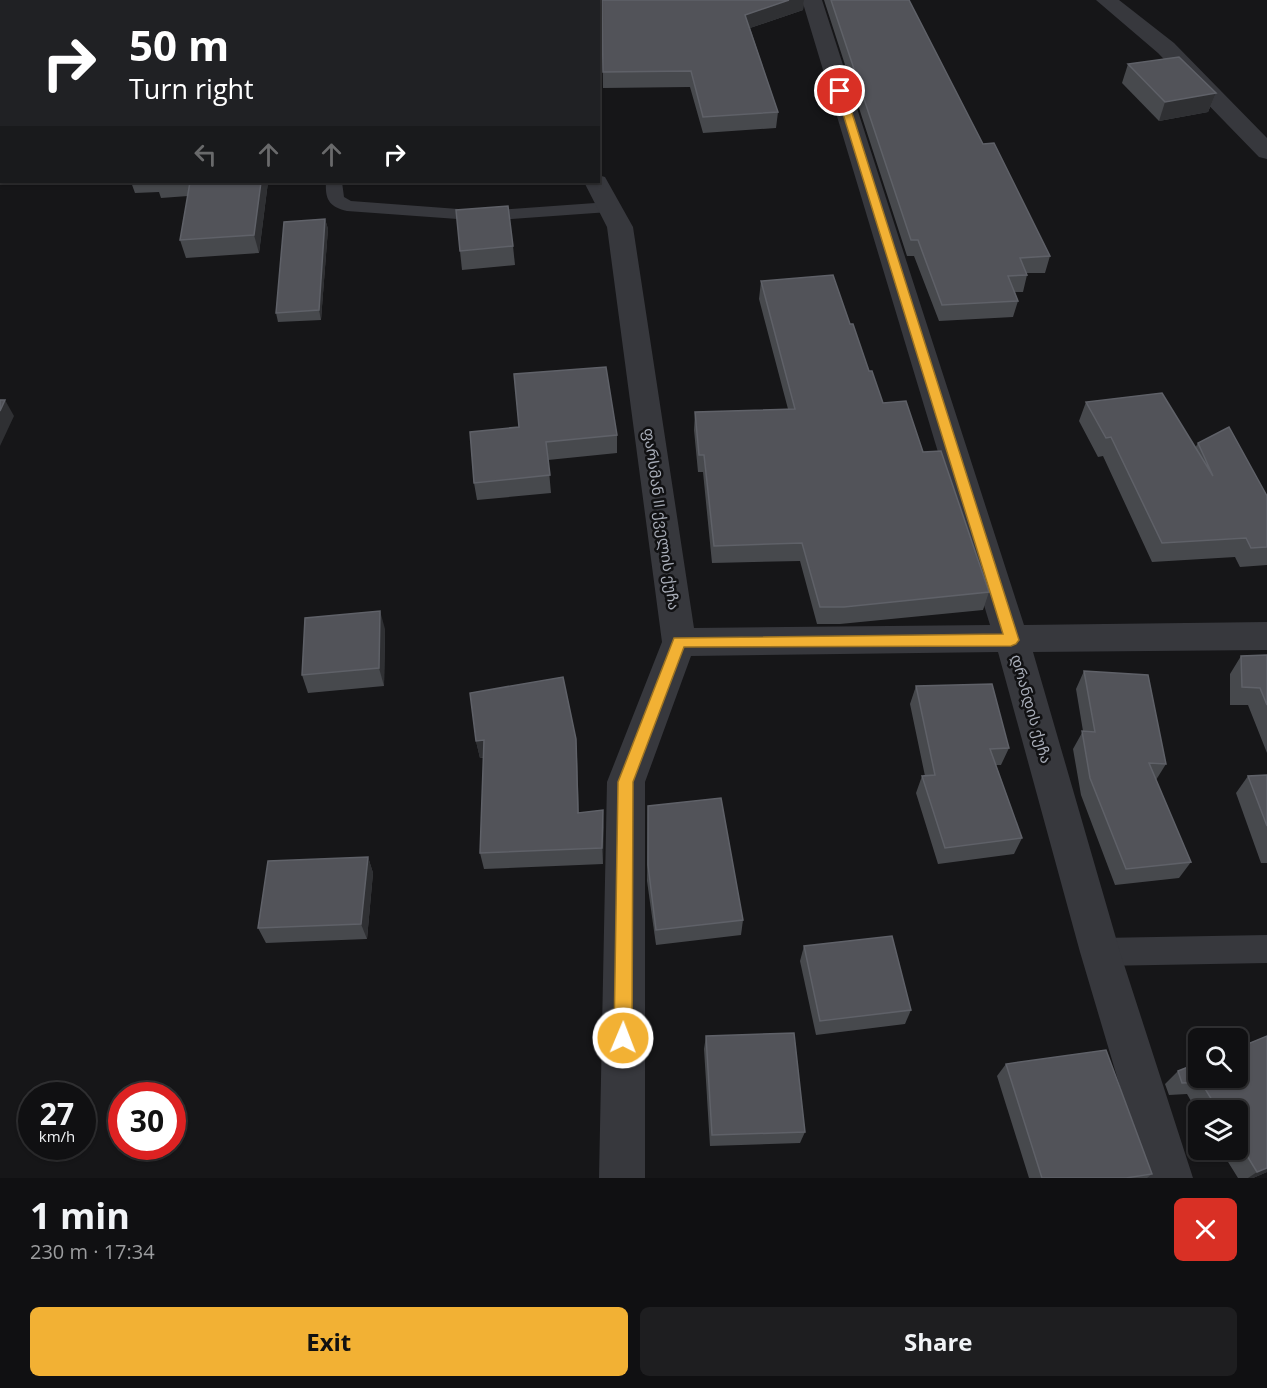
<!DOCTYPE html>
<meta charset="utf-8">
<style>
:root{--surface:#101012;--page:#1e1e20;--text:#f1f3f6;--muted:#9c9d9f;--line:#303032;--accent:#f2b134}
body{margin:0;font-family:"Open Sans","Noto Sans Georgian",sans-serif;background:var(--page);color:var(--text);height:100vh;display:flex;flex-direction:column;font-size:22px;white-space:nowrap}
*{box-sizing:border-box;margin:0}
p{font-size:20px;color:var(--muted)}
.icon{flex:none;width:33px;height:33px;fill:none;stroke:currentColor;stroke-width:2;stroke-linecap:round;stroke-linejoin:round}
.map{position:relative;height:1178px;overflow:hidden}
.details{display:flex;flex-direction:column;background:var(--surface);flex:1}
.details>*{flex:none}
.top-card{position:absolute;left:0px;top:0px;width:600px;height:183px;box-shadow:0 2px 4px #0004,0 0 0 2px var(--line);background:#202124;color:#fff;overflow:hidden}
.buttons{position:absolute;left:1188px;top:1028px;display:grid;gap:12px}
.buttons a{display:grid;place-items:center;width:60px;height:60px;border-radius:9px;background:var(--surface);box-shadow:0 2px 4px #0004,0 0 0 2px var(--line);font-size:30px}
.speed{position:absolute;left:18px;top:1082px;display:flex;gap:12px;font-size:30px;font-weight:700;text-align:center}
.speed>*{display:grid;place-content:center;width:78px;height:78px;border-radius:50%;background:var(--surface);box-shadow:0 2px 4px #0004,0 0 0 2px var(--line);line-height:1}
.speed small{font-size:15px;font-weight:400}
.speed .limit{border:9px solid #d22;background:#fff;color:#111}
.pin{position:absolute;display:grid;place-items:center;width:51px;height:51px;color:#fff;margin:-26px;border:3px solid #fff;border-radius:50%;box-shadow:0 2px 6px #0007}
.me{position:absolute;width:66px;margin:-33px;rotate:1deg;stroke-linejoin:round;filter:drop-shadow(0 0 4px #0008)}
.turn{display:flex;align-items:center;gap:21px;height:126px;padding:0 30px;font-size:27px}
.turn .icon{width:78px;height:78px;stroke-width:2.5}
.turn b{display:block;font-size:42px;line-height:51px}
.lanes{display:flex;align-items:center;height:57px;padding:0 30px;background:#0003;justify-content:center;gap:30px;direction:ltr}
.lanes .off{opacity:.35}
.round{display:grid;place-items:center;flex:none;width:63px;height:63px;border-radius:9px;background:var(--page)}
.overview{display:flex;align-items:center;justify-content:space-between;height:102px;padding:0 30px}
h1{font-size:36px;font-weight:700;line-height:45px}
.primary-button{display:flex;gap:12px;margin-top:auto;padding:12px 30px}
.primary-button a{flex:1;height:69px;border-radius:9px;background:var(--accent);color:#111;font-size:24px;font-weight:700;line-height:69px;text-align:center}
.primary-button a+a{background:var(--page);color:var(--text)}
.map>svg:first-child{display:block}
</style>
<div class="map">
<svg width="1267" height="1178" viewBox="0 0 1267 1178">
<rect width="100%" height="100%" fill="#161618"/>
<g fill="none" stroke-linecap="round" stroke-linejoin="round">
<!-- lane -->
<g fill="#37383d" fill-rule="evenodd">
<polygon points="5,0 19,0 4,2"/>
<polygon points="330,0 345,0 346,2 331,2"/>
<polygon points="0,13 2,13 0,24"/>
<path d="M326,182H342L344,197L351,201L485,211L609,202L615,203L618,207L615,211L609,212L485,221L347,211C329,207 325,199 326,182Z"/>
<polygon points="1267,935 1267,963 1100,966 1090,962 1085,952 1090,942 1100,938"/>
</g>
<!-- street -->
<g fill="#37383d" fill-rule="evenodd">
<rect x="497" y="0" width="20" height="2"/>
<polygon points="802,0 822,0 1024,625 1267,622 1267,650 1033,652 1120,952 1193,1178 1147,1178 1080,952 998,652 691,656 645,782 645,1178 599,1178 607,782 662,642 607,227 584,182 598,182 598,175 605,177 633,227 694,628 990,625"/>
<polygon points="1096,0 1119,0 1174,43 1267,138 1267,159 1259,157 1158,53"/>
</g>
</g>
<!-- wall -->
<g fill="#47494d">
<polygon points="598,0 804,0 803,10 750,28 778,112 776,128 703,133 690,87 603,88 602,3 600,4"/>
<polygon points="824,0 909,0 983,144 1050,256 1045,273 1026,273 1027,275 1023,292 1015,292 1018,301 1013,317 939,321 914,256 907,256"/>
<polygon points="1128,64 1216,93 1208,112 1159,121 1122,83"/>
<polygon points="131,182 268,182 259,253 186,258 180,240 188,196 161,198 159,192 135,193"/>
<polygon points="325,219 328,229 321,320 278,322 276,313"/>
<polygon points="513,246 515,265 462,270 460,251"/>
<polygon points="761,281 850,324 869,371 883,403 923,452 989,592 983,610 840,624 817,624 800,561 712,563 703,472 698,472 694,430 695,412 788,409 759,299"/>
<polygon points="1086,402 1195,448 1198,443 1267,496 1267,565 1240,567 1235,557 1152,562 1103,456 1098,457 1079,421"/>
<polygon points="470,432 617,435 617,453 548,460 551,493 477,500 474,483"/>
<polygon points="385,629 384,686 308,693 302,675"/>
<polygon points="1267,655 1267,753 1248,705 1230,705 1230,674 1241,656"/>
<polygon points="1084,671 1166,764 1156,780 1191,862 1179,878 1115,885 1081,795 1073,749 1083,731 1076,689"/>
<polygon points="916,686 1009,748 1001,765 996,765 1022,838 1014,854 938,864 916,793 922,776 925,776 910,704"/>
<polygon points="476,741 577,756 579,813 603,810 603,864 484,869 480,853 484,758 480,758"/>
<polygon points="1267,775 1267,863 1261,863 1236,793 1248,776"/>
<polygon points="648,806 743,920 741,935 656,945 647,881"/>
<polygon points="368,857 373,873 367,939 266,943 258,928"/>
<polygon points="804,946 911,1010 905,1024 816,1035 800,961"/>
<polygon points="706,1036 805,1132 800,1143 710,1146 704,1049"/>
<polygon points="1267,1036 1267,1172 1253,1178 1238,1178 1220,1149 1238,1149 1238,1110 1198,1110 1198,1113 1187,1094 1169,1095 1165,1084 1178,1071"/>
<polygon points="1006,1064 1152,1174 1147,1178 1029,1178 997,1076"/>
</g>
<!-- shaded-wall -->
<g fill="#2f3033">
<polygon points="789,0 804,0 803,10 744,30 745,15"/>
<polygon points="1216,93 1208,112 1159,121 1165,102"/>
<polygon points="261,182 268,182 259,253 254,235"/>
<polygon points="325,219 328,229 321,320 319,310"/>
<polygon points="5,400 14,416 0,446 0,411"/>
<polygon points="380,611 385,629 384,686 379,668"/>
<polygon points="576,739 577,756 579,829 578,813"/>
<polygon points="484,740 487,757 480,758 476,741"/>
<polygon points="603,810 604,827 603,864 602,848"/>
<polygon points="368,857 373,873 367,939 361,924"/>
<polygon points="1267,1168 1267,1172 1253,1178 1248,1178 1257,1172"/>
</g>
<!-- building -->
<g fill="#525359" stroke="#5f6168" stroke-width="1.5">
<rect x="393" y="0" width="77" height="2"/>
<polygon points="602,0 789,0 745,15 778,112 703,117 691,71 603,72"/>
<polygon points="831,0 909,0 983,144 994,143 1050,256 1020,258 1027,275 1008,276 1018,301 942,305 918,240 911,240"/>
<polygon points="1179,57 1216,93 1165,102 1128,64"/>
<polygon points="190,182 261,182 254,235 180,240"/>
<polygon points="508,206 513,246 460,251 456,210"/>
<polygon points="325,219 319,310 276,313 284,222"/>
<polygon points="833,275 850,324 853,324 869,371 872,371 883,403 906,401 923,452 941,451 989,592 844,607 820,607 802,543 714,546 704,455 699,455 695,412 795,409 761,281"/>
<polygon points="606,367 617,435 546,442 550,475 474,483 470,432 519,427 514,374"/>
<polygon points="1162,393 1213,476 1198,443 1229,427 1267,496 1267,547 1251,548 1246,538 1162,543 1111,437 1106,438 1086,402"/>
<polygon points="0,400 5,400 0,411"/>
<polygon points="380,611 379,668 302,675 305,618"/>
<polygon points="1267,655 1267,705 1260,688 1242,687 1241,656"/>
<polygon points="1084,671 1148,675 1166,764 1149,763 1191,862 1126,869 1090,778 1082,731 1095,732"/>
<polygon points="563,677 576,739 578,813 603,810 602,848 480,853 484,740 476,741 470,693"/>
<polygon points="992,684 1009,748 990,749 1022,838 945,848 922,776 935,775 916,686"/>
<polygon points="1267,775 1267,826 1248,776"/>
<polygon points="721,798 743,920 656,930 648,865 648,806"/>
<polygon points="368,857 361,924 258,928 268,861"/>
<polygon points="892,936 911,1010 820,1021 804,946"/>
<polygon points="794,1033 805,1132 712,1135 706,1036"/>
<polygon points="1267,1036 1267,1168 1257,1172 1238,1141 1238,1110 1218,1110 1201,1082 1182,1083 1178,1071 1198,1063 1198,1077 1238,1077 1238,1048"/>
<polygon points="1106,1050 1152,1174 1126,1178 1042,1178 1006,1064"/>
</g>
<!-- route -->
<polygon fill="#f2b134" stroke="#9d7322" stroke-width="1.5" points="837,89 845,91 1019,640 1016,644 1011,646 684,647 633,782 632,1038 629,1045 623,1047 617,1045 614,1038 618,782 674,638 1003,634 836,91"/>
<g text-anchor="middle" stroke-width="5" stroke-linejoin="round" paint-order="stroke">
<!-- street labels -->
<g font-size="15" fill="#a8adb8" stroke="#111113">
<text transform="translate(661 519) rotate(82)" y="5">ფარსმან II ქველის ქუჩა</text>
<text transform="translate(1031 709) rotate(74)" y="5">დრანდის ქუჩა</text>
</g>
</g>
</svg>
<div class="buttons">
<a><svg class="icon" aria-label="search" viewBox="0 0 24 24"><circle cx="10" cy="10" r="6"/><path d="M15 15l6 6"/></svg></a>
<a><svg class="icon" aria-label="layers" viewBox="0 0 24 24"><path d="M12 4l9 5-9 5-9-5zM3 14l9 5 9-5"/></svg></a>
</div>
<div class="speed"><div>27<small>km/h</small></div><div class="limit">30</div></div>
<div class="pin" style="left:840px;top:91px;background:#d93025"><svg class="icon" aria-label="arrive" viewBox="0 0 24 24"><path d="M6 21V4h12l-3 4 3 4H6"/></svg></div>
<svg class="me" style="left:623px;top:1038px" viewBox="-20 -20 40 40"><circle r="17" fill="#f2b134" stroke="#fff" stroke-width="3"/><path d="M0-11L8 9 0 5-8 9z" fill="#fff"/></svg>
<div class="top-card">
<div class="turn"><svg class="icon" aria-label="right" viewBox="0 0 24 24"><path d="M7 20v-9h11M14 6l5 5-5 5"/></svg><div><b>50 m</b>Turn right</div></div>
<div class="lanes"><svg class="icon off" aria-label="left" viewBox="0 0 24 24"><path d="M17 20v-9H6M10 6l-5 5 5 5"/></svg><svg class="icon off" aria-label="ahead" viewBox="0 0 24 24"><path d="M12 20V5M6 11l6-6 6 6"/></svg><svg class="icon off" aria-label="ahead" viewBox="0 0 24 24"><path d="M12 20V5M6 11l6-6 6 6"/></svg><svg class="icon" aria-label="right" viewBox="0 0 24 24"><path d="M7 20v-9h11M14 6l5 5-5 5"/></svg></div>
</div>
</div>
<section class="details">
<div class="overview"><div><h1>1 min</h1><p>230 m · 17:34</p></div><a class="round" style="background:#d93025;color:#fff"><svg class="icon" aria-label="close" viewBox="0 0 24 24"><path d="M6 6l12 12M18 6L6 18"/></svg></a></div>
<div class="primary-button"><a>Exit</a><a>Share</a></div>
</section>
